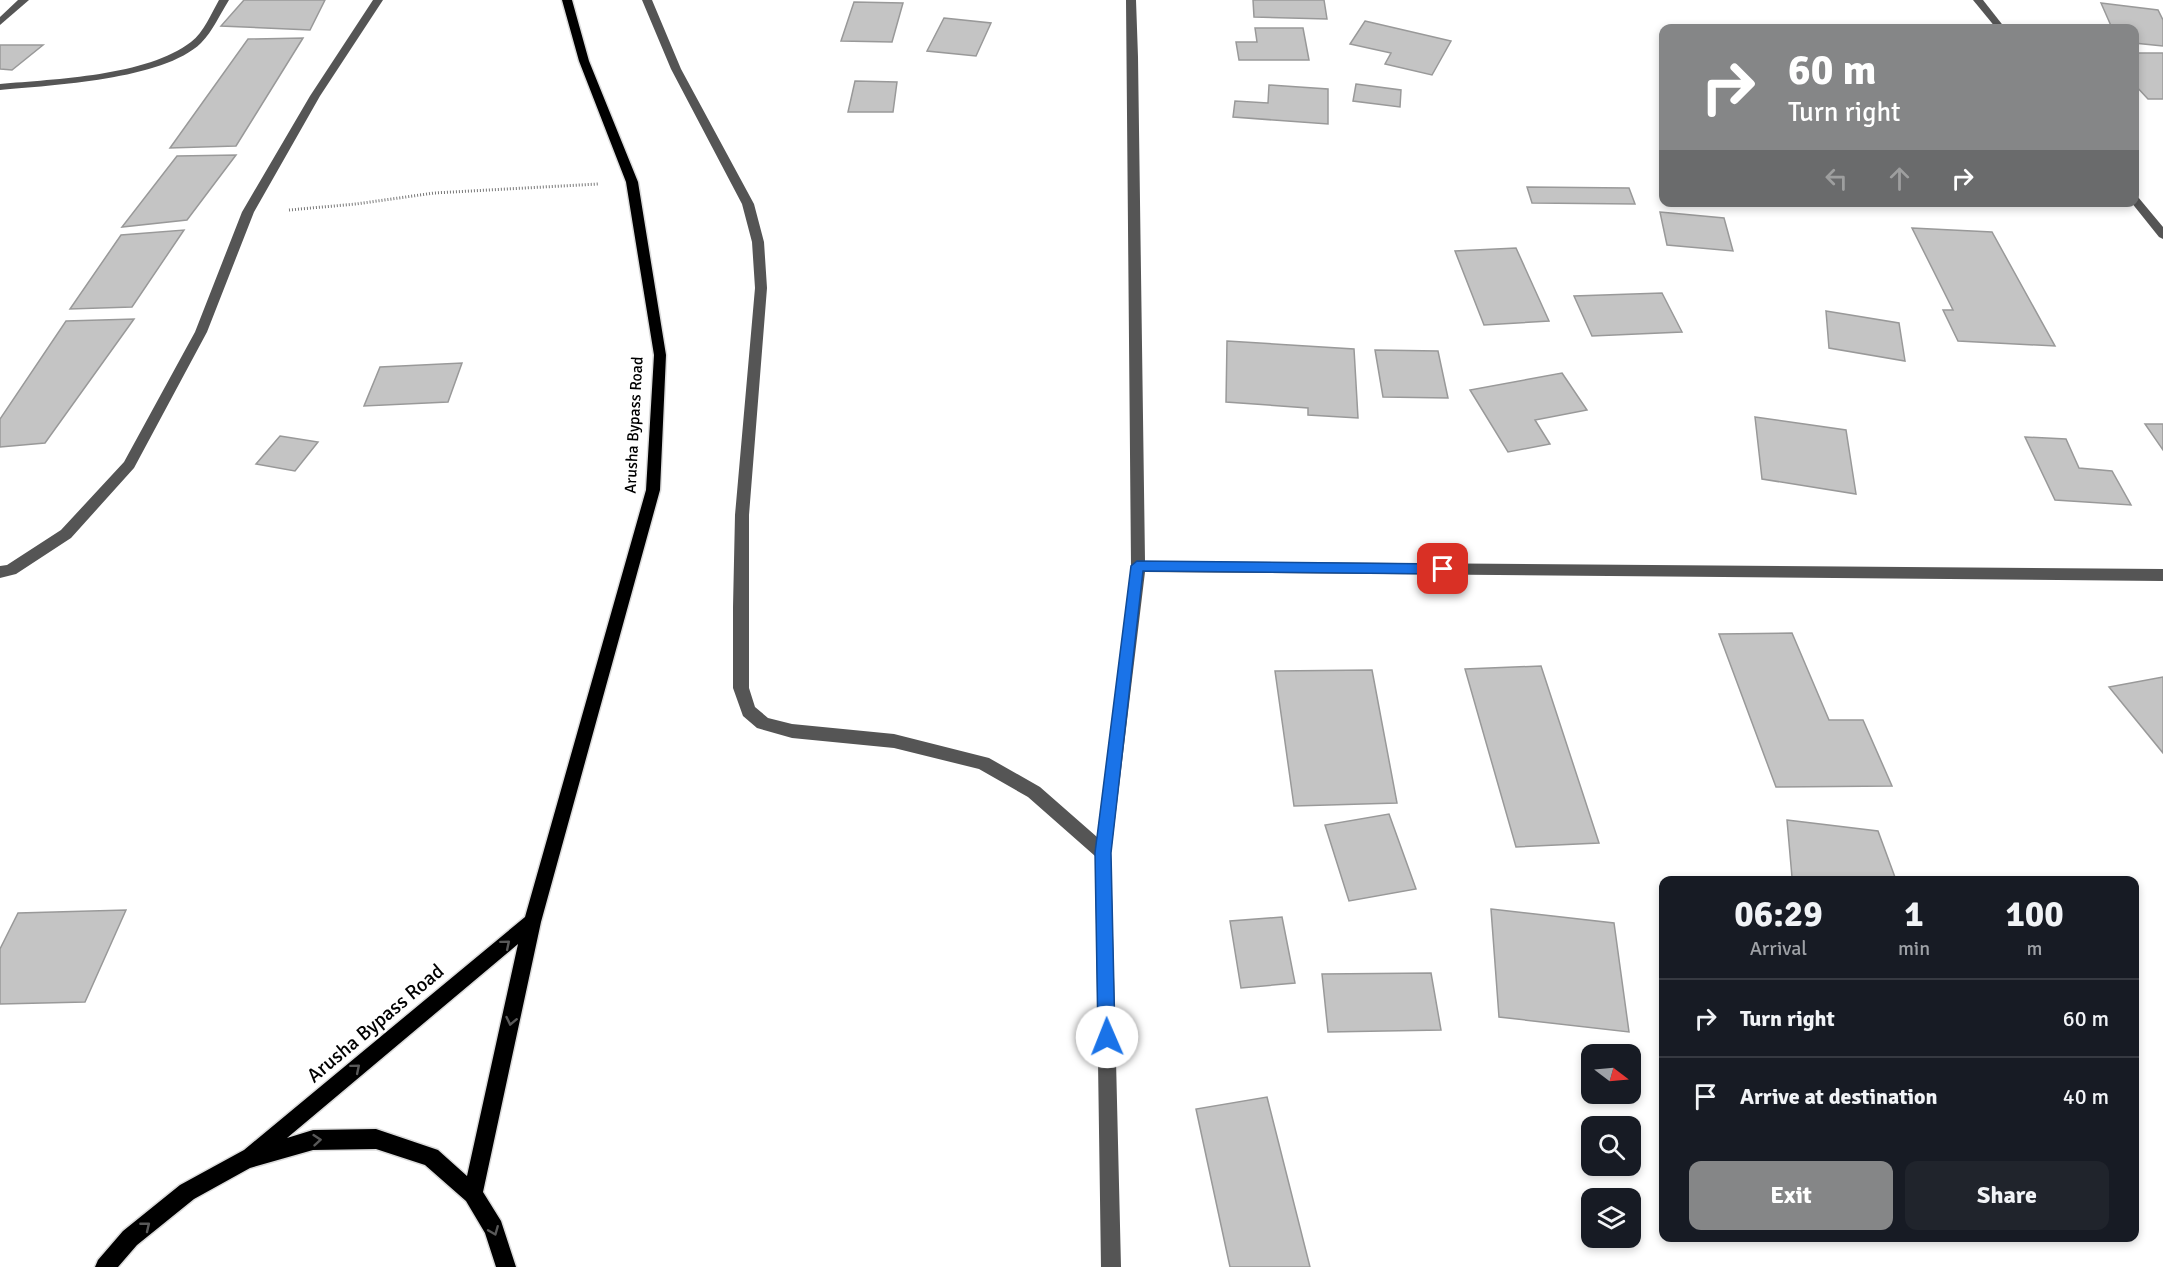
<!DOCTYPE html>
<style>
:root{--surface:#171b24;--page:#20242c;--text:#f1f3f6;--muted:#9ea1a6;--line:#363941;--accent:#858687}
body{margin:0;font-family:Signika,sans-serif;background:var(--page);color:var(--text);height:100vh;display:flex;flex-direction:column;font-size:22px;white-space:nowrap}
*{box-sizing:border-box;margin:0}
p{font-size:20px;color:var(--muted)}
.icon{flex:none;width:33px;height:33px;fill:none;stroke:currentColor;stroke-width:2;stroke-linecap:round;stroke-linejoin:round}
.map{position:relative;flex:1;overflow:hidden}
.drawer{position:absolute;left:1659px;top:876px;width:480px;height:366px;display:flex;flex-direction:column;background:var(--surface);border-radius:12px;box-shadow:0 3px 9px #0003}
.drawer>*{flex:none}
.hud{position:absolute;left:1659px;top:24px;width:480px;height:183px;border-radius:12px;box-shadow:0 3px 9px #0003;background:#858687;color:#fff;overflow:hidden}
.needle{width:39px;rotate:106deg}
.controls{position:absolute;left:1581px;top:1044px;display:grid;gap:12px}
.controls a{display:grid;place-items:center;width:60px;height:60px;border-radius:12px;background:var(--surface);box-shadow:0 3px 9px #0003;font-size:30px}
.pin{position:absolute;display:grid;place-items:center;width:51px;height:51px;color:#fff;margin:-26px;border-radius:12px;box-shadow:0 3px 9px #0006}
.me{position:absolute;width:66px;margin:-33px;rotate:359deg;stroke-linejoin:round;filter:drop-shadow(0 0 4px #0008)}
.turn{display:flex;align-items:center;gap:21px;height:126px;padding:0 30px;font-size:27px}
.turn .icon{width:78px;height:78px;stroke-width:2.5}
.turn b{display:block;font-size:42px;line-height:51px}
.lanes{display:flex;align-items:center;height:57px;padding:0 30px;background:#0003;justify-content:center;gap:30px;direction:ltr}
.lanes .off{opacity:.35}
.eta{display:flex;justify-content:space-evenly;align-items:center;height:102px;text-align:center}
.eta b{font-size:36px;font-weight:700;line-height:42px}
.button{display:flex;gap:12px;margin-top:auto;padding:12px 30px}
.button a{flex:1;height:69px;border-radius:12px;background:var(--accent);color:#fff;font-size:24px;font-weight:700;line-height:69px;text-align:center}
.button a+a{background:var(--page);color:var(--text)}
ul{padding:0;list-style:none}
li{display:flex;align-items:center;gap:18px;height:78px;padding:0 30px;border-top:2px solid var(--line)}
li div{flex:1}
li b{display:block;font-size:22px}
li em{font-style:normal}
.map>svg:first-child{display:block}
</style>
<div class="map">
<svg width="2163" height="1267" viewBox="0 0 2163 1267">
<rect width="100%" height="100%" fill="#fff"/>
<!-- building -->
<g fill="#c4c4c4" stroke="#999" stroke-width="1.5">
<polygon points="244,0 325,0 310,30 221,26"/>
<polygon points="1253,0 1324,0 1327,19 1254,17"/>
<polygon points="854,2 903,3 892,42 841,41"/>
<polygon points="2101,3 2158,10 2163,20 2163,46 2134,43 2134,28 2112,28"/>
<polygon points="944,18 991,23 976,56 927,51"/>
<polygon points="1365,21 1451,41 1432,75 1385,64 1391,53 1350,44"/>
<polygon points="1255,28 1303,28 1309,60 1239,60 1236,42 1257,42"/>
<polygon points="303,38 236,146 170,148 248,39"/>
<polygon points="0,45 43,45 12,70 0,69"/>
<polygon points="2134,53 2163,53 2163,99 2148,99 2134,84"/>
<polygon points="855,81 897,82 893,112 848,112"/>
<polygon points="1356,84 1401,90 1400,107 1353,101"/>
<polygon points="1269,85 1328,89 1328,124 1233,117 1235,101 1268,103"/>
<polygon points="236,155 187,220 122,227 177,156"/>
<polygon points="1527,187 1629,188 1635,204 1532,203"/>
<polygon points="1660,212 1724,218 1733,251 1667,245"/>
<polygon points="1912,228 1992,232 2055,346 1958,341 1943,310 1953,310"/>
<polygon points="184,230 132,307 70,309 121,235"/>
<polygon points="1516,248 1549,321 1484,325 1455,251"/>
<polygon points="1662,293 1682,332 1592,336 1574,296"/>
<polygon points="1826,311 1899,323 1905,361 1829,348"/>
<polygon points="134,319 45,443 0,447 0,419 66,321"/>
<polygon points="1227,341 1354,349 1358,418 1308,415 1308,408 1226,402"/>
<polygon points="1375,350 1438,351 1448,398 1383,397"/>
<polygon points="462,363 448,402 364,406 380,367"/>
<polygon points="1562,373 1587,410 1535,420 1550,444 1508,452 1470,390"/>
<polygon points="1755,417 1846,430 1856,494 1762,479"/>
<polygon points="2145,424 2163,424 2163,450"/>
<polygon points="280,436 318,442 295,471 256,464"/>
<polygon points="2025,437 2066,439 2079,468 2112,471 2131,505 2055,500"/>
<polygon points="1792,633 1829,720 1863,720 1892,786 1776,787 1719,634"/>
<polygon points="1541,666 1599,843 1516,847 1465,669"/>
<polygon points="1372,670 1397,803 1294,806 1275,671"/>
<polygon points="2163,677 2163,753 2109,687"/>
<polygon points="1389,814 1416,889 1349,901 1325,825"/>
<polygon points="1787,820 1878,831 1896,880 1792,877"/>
<polygon points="1491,909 1614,923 1629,1032 1499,1017"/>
<polygon points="126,910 85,1002 0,1004 0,949 18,913"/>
<polygon points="1282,917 1295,983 1241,988 1230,921"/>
<polygon points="1431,973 1441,1030 1328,1032 1322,974"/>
<polygon points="1267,1097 1310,1267 1230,1267 1196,1109"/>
</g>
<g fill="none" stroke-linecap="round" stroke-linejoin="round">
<!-- major casing -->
<g stroke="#dbdbdb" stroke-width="3">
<path id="major" d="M562,0H572L589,61L638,182L666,355L660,490L541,922L483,1192L501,1221L516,1267H496L485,1233L466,1201L425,1165L376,1149L313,1150L250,1168L194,1199L137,1245L118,1267H95L98,1260L123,1231L180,1185L244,1150L525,917L646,490L654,355L626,182L579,61ZM518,944L467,1176L438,1150L376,1129L313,1130L287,1138Z"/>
</g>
<!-- path -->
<polyline stroke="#777" stroke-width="3" stroke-dasharray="1 2" stroke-linecap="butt" points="289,210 356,204 434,193 598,184"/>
<!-- minor -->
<g fill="#555" fill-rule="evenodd">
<polygon points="18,0 29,0 0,25 0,17"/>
<path d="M219,0H229C220,14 213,31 201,43C163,80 52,85 0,90V84C55,79 147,76 191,42C204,32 211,14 219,0Z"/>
<polygon points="373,0 383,0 320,96 254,212 207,332 134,468 71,538 16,574 0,578 0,566 7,565 61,530 124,462 195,332 242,212 310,96"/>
<polygon points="642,0 652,0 681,69 754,204 764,242 767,288 749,515 749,688 755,707 768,718 792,724 894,734 989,758 1040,787 1097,837 1131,566 1126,0 1136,0 1138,57 1145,561 2163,569 2163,581 1145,572 1111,853 1121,1267 1101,1267 1095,856 1028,797 979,769 894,748 792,738 757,728 743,716 733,688 733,607 735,515 755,288 752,242 742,204 671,69"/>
<polygon points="1973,0 1983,0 2005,28 1996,28"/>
<polygon points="2134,196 2138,197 2163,227 2163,239 2159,237 2131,202 2134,202"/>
</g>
<!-- major -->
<use href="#major" fill="#000" fill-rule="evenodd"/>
</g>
<!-- one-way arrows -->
<defs><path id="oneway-chevron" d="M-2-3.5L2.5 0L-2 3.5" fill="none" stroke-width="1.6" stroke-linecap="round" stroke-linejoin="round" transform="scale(1.5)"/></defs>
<g stroke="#595959">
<use href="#oneway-chevron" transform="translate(506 944) rotate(-40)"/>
<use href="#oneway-chevron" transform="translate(511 1021) rotate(102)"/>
<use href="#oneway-chevron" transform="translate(356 1068) rotate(-40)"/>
<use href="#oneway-chevron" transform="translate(317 1140) rotate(-5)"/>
<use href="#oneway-chevron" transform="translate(146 1226) rotate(-39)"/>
<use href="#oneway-chevron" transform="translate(494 1231) rotate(68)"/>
</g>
<!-- route -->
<polygon fill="#1a73e8" stroke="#114b97" stroke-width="1.5" points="1137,561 1443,564 1450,569 1443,574 1143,571 1111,853 1115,1037 1113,1043 1107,1045 1101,1043 1098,1037 1095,853 1131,566"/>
<g text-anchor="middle" stroke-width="4.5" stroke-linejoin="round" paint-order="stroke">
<!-- street labels -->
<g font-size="16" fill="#000" stroke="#fff">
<text transform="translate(633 425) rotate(-87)" y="6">Arusha Bypass Road</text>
</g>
<!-- near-street labels -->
<g font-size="20" fill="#000" stroke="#fff">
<text transform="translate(375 1023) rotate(-40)" y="7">Arusha Bypass Road</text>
</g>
</g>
</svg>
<div class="controls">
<a><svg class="needle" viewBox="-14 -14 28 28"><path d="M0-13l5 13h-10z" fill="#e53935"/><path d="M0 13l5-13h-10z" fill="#9ea1a6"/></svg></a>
<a><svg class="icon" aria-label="search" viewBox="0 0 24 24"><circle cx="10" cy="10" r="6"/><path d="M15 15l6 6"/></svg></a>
<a><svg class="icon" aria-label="layers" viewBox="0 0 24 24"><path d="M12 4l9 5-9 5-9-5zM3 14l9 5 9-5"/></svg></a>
</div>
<div class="pin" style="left:1443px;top:569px;background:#d93025"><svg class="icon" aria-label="arrive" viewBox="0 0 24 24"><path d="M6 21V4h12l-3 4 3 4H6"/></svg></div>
<svg class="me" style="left:1107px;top:1037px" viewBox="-20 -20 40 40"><circle r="19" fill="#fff"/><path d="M0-13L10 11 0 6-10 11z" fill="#1a73e8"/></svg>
<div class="hud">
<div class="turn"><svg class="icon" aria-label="right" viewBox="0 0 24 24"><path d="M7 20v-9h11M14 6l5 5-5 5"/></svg><div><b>60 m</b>Turn right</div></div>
<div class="lanes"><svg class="icon off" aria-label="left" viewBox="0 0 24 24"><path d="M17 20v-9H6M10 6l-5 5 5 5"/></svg><svg class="icon off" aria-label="ahead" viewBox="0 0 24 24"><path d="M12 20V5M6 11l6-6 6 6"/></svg><svg class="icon" aria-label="right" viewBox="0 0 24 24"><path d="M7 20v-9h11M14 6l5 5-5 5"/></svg></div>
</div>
<section class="drawer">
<div class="eta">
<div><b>06:29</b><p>Arrival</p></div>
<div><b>1</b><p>min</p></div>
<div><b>100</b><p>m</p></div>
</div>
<ul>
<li><svg class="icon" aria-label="right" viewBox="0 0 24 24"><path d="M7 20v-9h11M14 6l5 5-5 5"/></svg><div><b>Turn right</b></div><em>60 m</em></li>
<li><svg class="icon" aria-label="arrive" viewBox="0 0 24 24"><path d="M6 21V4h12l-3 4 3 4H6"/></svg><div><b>Arrive at destination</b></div><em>40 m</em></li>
</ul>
<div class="button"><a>Exit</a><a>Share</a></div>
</section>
</div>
